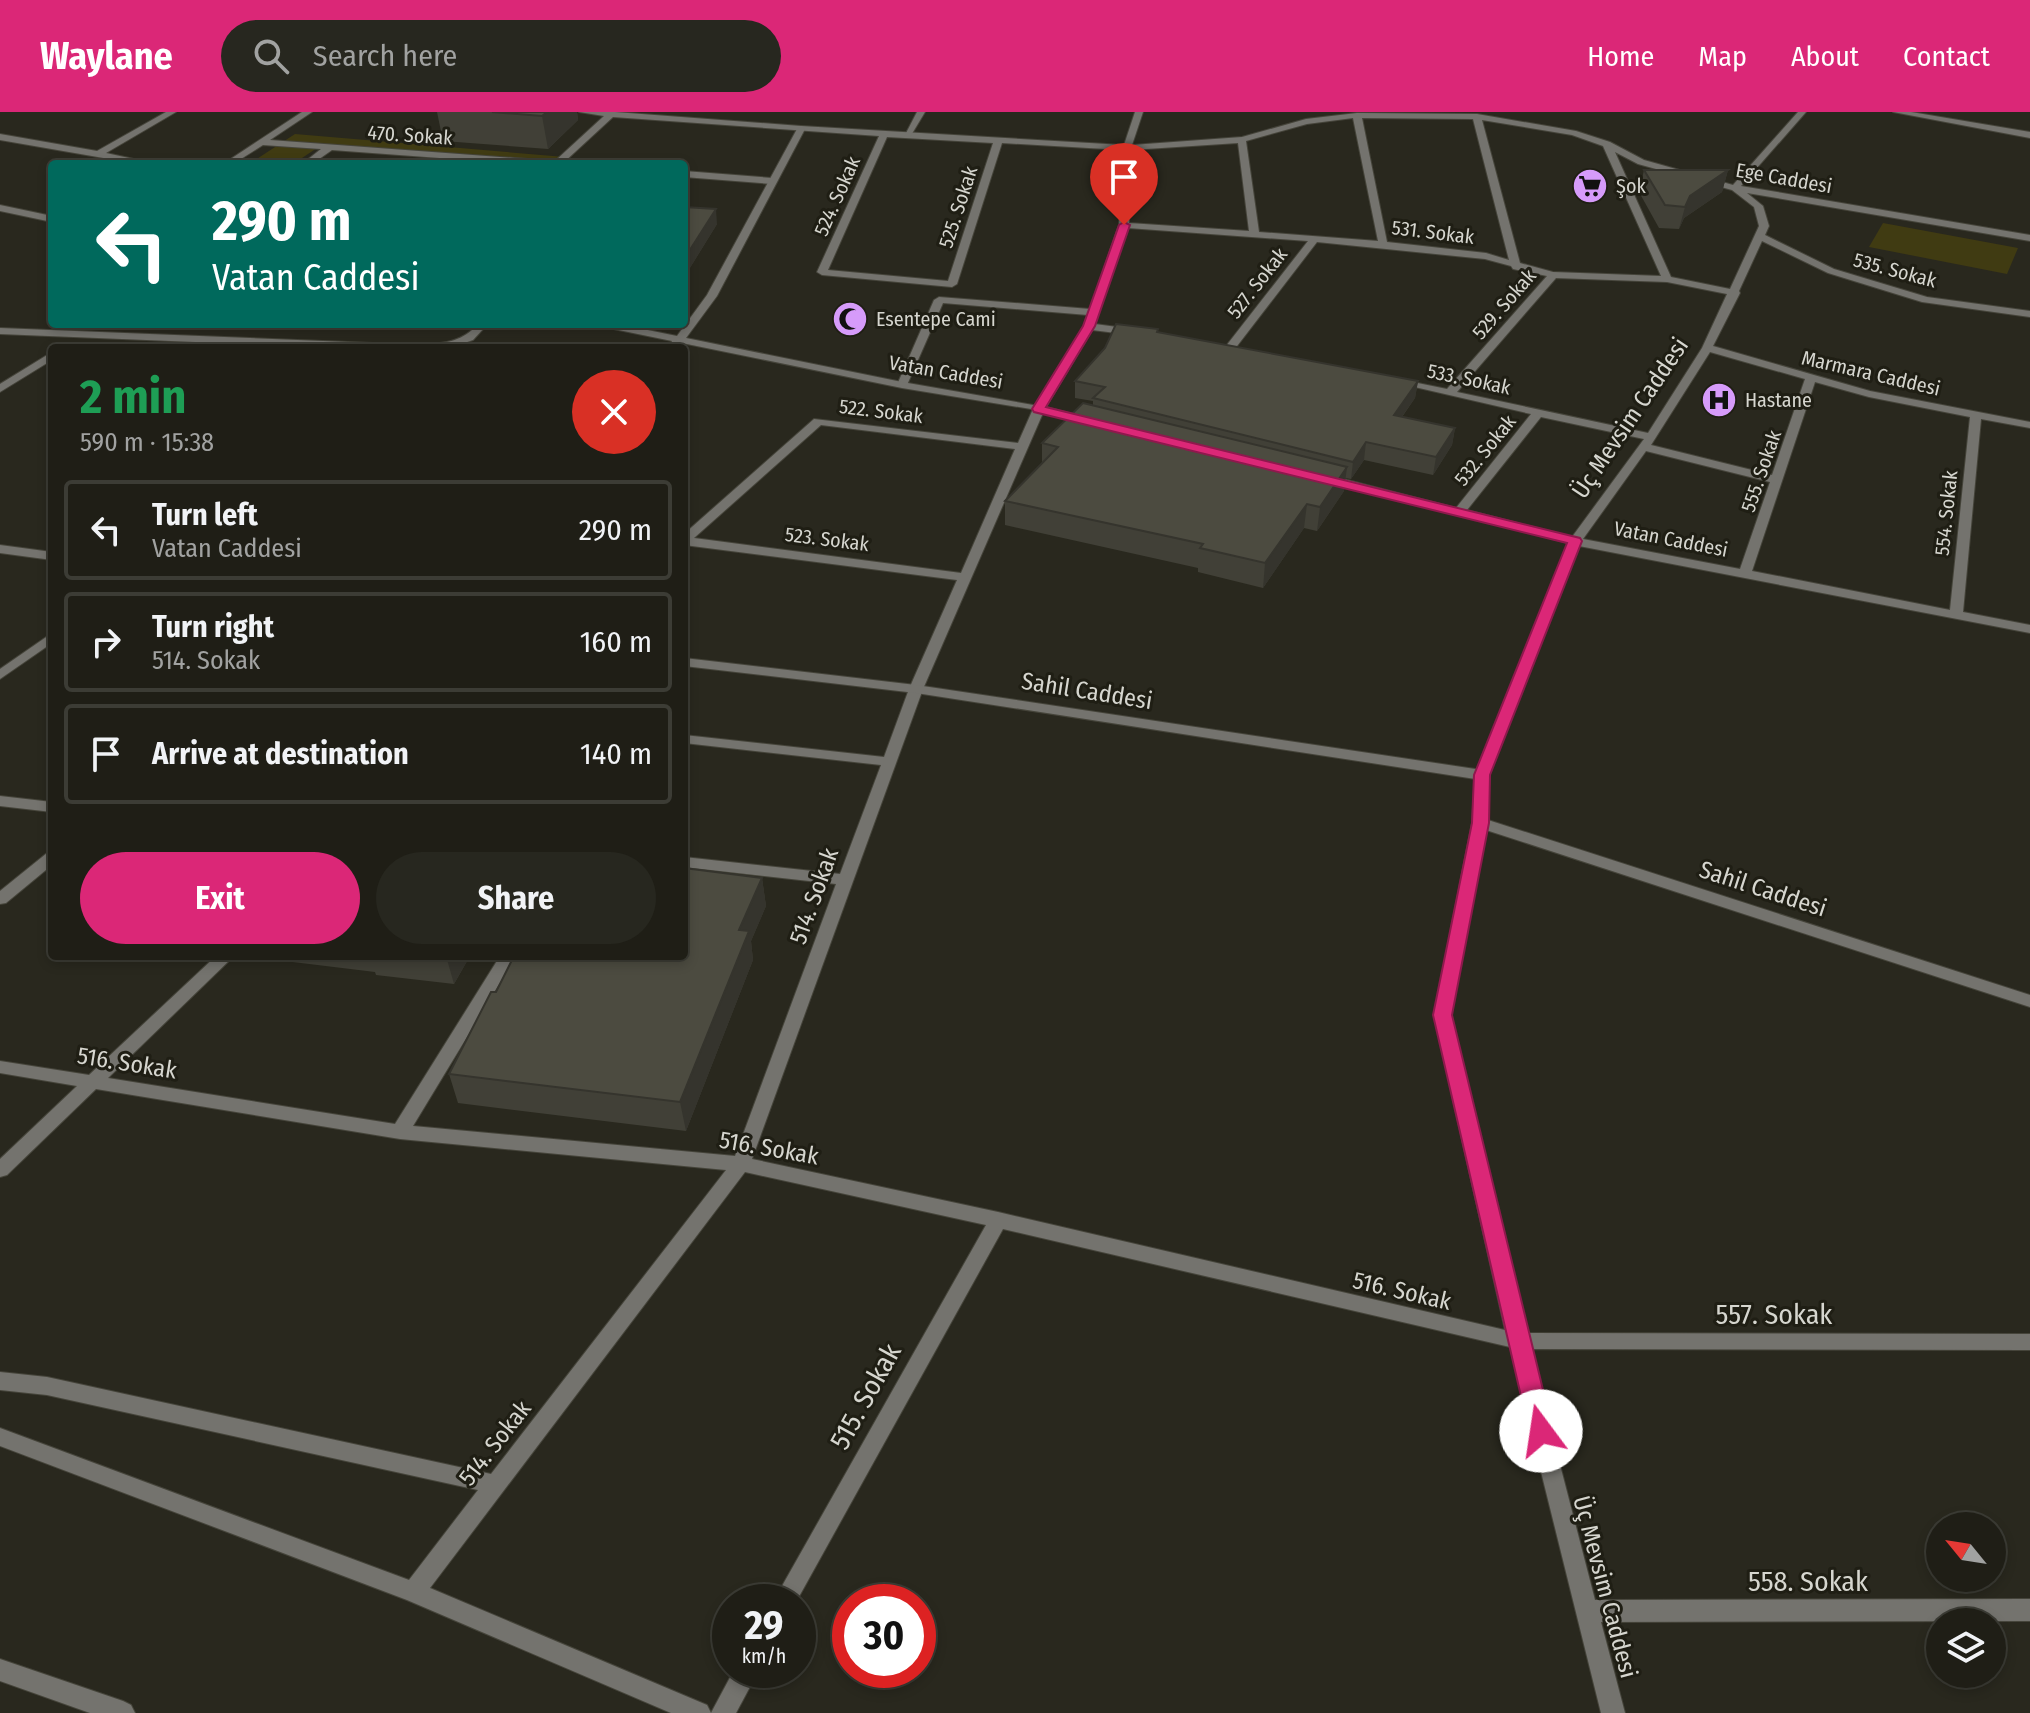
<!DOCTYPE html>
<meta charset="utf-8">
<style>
:root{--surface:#1f1e16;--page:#27271f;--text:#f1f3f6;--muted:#a1a2a1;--line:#3c3c35;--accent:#db2777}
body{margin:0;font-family:"Fira Sans Condensed",sans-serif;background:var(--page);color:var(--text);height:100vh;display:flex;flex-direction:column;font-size:30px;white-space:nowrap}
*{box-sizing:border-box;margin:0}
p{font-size:26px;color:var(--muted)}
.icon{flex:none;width:44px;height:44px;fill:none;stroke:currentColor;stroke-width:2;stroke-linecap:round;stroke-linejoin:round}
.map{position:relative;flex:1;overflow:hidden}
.side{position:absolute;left:48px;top:232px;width:640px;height:616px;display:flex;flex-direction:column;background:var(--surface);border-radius:8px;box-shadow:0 4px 12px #0003,0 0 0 2px var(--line)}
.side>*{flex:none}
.guide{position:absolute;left:48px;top:48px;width:640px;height:168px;border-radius:8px;box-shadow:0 4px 12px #0003,0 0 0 2px var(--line);background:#00695c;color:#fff;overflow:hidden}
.needle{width:52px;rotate:300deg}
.fabs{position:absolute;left:1926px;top:1400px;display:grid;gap:16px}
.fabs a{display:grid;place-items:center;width:80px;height:80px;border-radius:50%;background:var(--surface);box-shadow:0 4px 12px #0003,0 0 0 2px var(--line);font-size:40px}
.speed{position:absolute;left:712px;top:1472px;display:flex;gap:16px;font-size:40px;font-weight:700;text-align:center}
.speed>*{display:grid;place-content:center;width:104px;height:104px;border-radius:50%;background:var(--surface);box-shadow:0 4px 12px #0003,0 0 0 2px var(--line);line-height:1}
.speed small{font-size:20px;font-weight:400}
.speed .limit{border:12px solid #d22;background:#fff;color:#111}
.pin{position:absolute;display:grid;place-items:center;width:68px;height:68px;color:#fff;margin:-82px -34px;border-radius:50% 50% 50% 0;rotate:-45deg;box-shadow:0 0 8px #0007}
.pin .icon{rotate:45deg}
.me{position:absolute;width:88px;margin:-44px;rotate:346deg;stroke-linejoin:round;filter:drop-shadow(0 0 6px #0008)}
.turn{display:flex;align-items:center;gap:28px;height:168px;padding:0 32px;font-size:36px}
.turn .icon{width:104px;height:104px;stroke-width:2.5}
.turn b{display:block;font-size:56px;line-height:68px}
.round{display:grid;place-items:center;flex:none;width:84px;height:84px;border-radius:42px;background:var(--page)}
.head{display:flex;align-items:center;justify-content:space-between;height:136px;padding:0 32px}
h1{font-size:48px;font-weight:700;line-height:60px;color:#1e9e55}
.primary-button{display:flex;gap:16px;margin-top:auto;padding:16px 32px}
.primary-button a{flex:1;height:92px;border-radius:48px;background:var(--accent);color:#fff;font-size:32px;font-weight:700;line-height:92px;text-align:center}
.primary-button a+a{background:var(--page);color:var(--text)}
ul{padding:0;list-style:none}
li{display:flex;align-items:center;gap:24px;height:100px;margin:0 16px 12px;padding:0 16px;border:4px solid var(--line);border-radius:8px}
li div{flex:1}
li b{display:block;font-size:30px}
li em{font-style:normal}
header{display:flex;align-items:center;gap:48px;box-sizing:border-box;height:112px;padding:0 40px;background:var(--accent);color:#fff}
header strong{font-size:38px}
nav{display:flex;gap:44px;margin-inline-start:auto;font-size:28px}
.search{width:560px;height:72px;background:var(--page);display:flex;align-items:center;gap:20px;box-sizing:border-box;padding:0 28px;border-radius:44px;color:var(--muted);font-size:30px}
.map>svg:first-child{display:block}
</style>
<header>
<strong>Waylane</strong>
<div class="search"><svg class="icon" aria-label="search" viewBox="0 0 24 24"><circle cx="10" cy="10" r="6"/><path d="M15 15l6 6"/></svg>Search here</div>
<nav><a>Home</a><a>Map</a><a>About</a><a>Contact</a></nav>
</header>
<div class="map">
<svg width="2030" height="1601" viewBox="0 0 2030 1601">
<rect width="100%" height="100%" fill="#29281e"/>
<!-- green -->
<g fill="#403b12">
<polygon points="295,22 565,45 557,52 320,34 293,52 249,52"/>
<polygon points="1883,111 2018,136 2007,162 1869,135"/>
</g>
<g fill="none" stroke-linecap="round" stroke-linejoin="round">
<!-- minor casing -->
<g stroke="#45443a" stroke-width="2">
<g id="minor">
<polygon points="166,0 176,0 106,41 157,52 138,52 0,28 0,22 97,39"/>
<path d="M302,0H312L270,28L555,49L604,4L579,0H615L801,14L1124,33L1135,0H1143L1132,33L1242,25L1306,7L1357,1L1477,2L1576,19L1610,30L1644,48L1733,73L1798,0H1806L1741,74L2030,123V129L1747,81L1763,94L1769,114L1765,123L1834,157L1927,185L2030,199V205L1922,190L1828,161L1762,129L1739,179L1740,181L1713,234L1870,279L2030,310V316L1981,307L1963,500L2030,513V521L1579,434L1489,663L1488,708L2030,883V895L1486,718L1450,903L1526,1221L2030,1222V1238L1530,1237L1595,1488L2030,1487V1509L1601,1510L1625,1601H1601L1510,1235L1003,1117L796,1490H773L986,1113L745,1060L430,1476L707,1593L711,1601H671L407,1488L0,1334V1316L409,1468L478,1378L47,1283L0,1278V1260L47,1265L491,1362L726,1058L400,1027L96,977L7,1063L0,1065V1047L77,974L0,961V949L89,963L216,844H234L108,966L395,1012L500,844H516L413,1014L735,1044L836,772L684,755V745L840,762L881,653L684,631V623L884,645L909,577L957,468L684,433V422L814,307L1018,331L1033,297L1084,214L1088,203L943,191L907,273L898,275L897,273L934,188L939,185L1090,197L1119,113L1123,38L1002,31L957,172L952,175L822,163L817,160L879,24L613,5L562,52H520L332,38L312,52H302L321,37L263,33L233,52H223ZM1353,6L1378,129L1259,120L1246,29L1307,12ZM1362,6L1473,7L1509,148L1486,141L1387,130ZM1482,8L1572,23L1603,34L1661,164L1553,160L1520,151ZM887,25L993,31L948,169L828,158ZM1238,31L1249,119L1129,111L1131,38ZM1615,40L1638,52L1732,78L1754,95L1759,114L1730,177L1671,165ZM1128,116L1308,129L1226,234V238H1234L1317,130L1485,147L1511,154L1513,157L1547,164L1447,277L1398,267L1393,270L1531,302L1456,396L1324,362L1318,366L1568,431L1475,663L1472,711L1434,903L1505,1218L998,1100L752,1047L923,577L1043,301L1091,311V307L1046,295L1092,218L1132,223L1137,220L1132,217L1095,212ZM1556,166L1667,170L1727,182L1702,236L1648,321L1457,280ZM1710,240L1805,267L1772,363L1651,333ZM1815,270L1869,285L1970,305L1950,498L1752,459ZM1541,305L1644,327L1572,425L1467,398ZM821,313L1015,337L961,461L694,426ZM1646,339L1770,370L1740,457L1583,427Z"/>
<polygon points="1893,0 1911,0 2030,20 2030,26"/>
<polygon points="684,59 772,66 776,69 772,72 684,65"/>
<path d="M473,212H483L485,215L473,228L450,236H344L0,222V216L423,233C443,231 461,230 475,215Z"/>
<polygon points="52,240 52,248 0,280 0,272"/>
<polygon points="0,433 52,440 52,448 0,441"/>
<polygon points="52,521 52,531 0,567 0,557"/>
<polygon points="0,684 52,690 52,700 0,694"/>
<polygon points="0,1547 123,1589 131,1593 135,1601 90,1601 0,1569"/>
<polygon points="734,1558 759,1558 736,1601 711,1601"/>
</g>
</g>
<!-- tertiary casing -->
<g stroke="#45443a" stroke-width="2">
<g id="tertiary">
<polygon points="917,0 925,0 910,25 904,25"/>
<polygon points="801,14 805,17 717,184 686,226 902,270 1039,294 1045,297 1043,299 902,276 682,231 674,236 670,233 672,229 599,214 598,212 618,212 677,224 707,183 797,17"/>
<polygon points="0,93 52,104 52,110 0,99"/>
<polygon points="684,546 916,573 1482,658 1489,663 1482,668 916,581 684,554"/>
<polygon points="52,740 52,753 6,791 0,792 0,779 47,741"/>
</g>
</g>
<!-- minor -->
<use href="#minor" fill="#74736e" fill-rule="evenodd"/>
<!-- tertiary -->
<use href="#tertiary" fill="#74736e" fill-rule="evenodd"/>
</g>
<!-- wall -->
<g fill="#414037">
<polygon points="437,0 577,0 578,8 548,37 443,29"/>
<polygon points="1644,58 1728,58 1722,80 1684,106 1679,117 1659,116 1639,80"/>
<polygon points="684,95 717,112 688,159 684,159"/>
<polygon points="1158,220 1418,269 1415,286 1402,305 1455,316 1452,333 1433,363 1364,348 1351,367 1345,366 1344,379 1317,419 1304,416 1263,476 1198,460 1198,456 1005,413 1005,389 1042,352 1042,331 1093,293 1093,289 1075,286 1075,269"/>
<polygon points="762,766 766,794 751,829 753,848 686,1019 458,991 449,962 496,880"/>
<polygon points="267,844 470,844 454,872 376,863 375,860 268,847"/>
</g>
<!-- shaded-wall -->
<g fill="#35342d">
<polygon points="547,0 577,0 578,8 548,37 542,4"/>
<polygon points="1728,58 1722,80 1684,106 1679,117 1685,95 1690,84"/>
<polygon points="716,97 717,112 688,159 686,144"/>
<polygon points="1418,269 1415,286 1391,320 1394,303"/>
<polygon points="1455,316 1452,333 1433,363 1436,345"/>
<polygon points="1366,330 1364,348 1351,367 1353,350"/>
<polygon points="1347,355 1344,379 1317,419 1320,395"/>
<polygon points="1307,392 1304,416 1263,476 1265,451"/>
<polygon points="762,766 766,794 751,829 753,848 686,1019 680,990 739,818"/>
<polygon points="446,844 470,844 454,872"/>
</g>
<!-- building -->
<g fill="#4c4b40" stroke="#35342d" stroke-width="2">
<polygon points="492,0 547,0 542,4"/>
<polygon points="1644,58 1728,58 1690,84 1685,95 1665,93"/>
<polygon points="684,95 716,97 686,144 684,144"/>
<polygon points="1116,212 1158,217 1157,220 1418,269 1394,303 1455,316 1436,345 1366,330 1353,350 1093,286 1105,275 1075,269 1105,236"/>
<polygon points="1083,291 1347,355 1320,395 1307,392 1265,451 1200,436 1203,432 1005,389 1058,335 1042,331"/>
<polygon points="684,756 762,766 739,818 749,819 680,990 449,962 491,880 496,880 514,844 684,844"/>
</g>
<!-- route -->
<polygon fill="#db2777" stroke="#8e194d" stroke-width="2" points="1124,110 1130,113 1095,214 1046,295 1580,426 1582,429 1490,663 1489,711 1452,903 1553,1319 1549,1327 1541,1330 1532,1327 1529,1319 1433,903 1472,711 1474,663 1567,431 1034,300 1032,297 1083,214 1119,113"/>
<!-- icons -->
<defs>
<g id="supermarket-disc" transform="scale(1.8)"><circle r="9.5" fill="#d69bfa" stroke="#1f1e14"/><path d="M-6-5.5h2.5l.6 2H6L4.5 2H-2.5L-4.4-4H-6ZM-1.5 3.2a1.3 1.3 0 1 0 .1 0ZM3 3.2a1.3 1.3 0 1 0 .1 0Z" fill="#111"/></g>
<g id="mosque-disc" transform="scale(1.8)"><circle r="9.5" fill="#d69bfa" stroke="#1f1e14"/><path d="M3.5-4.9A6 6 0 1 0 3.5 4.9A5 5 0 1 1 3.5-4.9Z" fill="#111"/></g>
<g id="hospital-disc" transform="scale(1.8)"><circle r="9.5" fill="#d69bfa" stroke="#1f1e14"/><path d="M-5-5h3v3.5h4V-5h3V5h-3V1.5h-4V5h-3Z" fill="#111"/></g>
</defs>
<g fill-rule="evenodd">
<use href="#supermarket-disc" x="1590" y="74"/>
<use href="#mosque-disc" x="850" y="207"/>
<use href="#hospital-disc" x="1719" y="288"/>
</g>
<g text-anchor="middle" stroke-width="6" stroke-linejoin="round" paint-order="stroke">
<!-- far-street labels -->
<g font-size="20" fill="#d6d6cf" stroke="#1f1e14">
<text transform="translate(410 23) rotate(4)" y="7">470. Sokak</text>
<text transform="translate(1784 66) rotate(10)" y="7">Ege Caddesi</text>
<text transform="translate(837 84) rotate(-66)" y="7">524. Sokak</text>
<text transform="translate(958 95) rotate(-72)" y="7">525. Sokak</text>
<text transform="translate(1433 120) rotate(7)" y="7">531. Sokak</text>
<text transform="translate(1895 158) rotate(15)" y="7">535. Sokak</text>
<text transform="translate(1257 171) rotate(-52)" y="7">527. Sokak</text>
<text transform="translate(1504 192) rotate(-49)" y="7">529. Sokak</text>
<text transform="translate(946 260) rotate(10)" y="7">Vatan Caddesi</text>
<text transform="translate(1871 261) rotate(13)" y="7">Marmara Caddesi</text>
<text transform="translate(1469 267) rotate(12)" y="7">533. Sokak</text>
<text transform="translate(881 299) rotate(7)" y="7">522. Sokak</text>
<text transform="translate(1485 338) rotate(-51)" y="7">532. Sokak</text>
<text transform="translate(1761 359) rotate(-71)" y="7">555. Sokak</text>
<text transform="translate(1946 401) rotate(-84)" y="7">554. Sokak</text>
<text transform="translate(827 427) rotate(7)" y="7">523. Sokak</text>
<text transform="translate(1671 427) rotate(11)" y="7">Vatan Caddesi</text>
</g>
<!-- far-poi labels -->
<g font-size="20" fill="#d6d6cf" stroke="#1f1e14" text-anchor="start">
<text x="1616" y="81">Şok</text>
<text x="876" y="214">Esentepe Cami</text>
<text x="1745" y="295">Hastane</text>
</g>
<!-- street labels -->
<g font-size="24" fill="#d6d6cf" stroke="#1f1e14">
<text transform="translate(1630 306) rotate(-56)" y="8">Üç Mevsim Caddesi</text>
<text transform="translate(1087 579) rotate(9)" y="8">Sahil Caddesi</text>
<text transform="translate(1763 777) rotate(18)" y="8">Sahil Caddesi</text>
<text transform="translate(814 784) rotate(-70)" y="8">514. Sokak</text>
<text transform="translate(127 951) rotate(9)" y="8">516. Sokak</text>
<text transform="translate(769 1036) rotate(10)" y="8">516. Sokak</text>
<text transform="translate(1402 1179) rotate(13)" y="8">516. Sokak</text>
<text transform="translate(495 1331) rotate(-52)" y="8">514. Sokak</text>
<text transform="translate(1605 1475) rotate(75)" y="8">Üç Mevsim Caddesi</text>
</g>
<!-- near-street labels -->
<g font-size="28" fill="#d6d6cf" stroke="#1f1e14">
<text x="1774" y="1212">557. Sokak</text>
<text transform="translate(865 1284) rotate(-61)" y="10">515. Sokak</text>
<text x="1808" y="1479">558. Sokak</text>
</g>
</g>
</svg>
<div class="fabs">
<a><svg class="needle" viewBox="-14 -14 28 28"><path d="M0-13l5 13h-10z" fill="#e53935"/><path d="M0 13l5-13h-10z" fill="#a1a2a1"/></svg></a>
<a><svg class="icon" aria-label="layers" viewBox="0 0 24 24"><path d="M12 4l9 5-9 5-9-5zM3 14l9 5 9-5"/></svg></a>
</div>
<div class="speed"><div>29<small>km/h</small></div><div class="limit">30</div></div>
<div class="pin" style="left:1124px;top:113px;background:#d93025"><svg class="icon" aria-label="arrive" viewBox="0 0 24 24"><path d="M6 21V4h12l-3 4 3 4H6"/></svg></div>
<svg class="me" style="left:1541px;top:1319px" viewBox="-20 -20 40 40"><circle r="19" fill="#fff"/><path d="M0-13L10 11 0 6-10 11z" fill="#db2777"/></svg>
<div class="guide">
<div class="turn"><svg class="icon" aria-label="left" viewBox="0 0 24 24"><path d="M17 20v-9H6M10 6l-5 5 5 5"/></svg><div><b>290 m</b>Vatan Caddesi</div></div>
</div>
<section class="side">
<div class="head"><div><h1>2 min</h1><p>590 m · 15:38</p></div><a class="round" style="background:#d93025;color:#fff"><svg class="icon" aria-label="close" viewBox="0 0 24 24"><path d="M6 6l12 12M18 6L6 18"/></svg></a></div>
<ul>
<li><svg class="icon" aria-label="left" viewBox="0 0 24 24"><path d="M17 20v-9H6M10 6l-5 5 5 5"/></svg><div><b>Turn left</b><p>Vatan Caddesi</p></div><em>290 m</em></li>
<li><svg class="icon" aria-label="right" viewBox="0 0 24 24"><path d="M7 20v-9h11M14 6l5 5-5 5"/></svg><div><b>Turn right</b><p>514. Sokak</p></div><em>160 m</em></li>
<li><svg class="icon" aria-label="arrive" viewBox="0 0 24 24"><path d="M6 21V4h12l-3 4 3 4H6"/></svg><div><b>Arrive at destination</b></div><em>140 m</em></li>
</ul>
<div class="primary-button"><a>Exit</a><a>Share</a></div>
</section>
</div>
